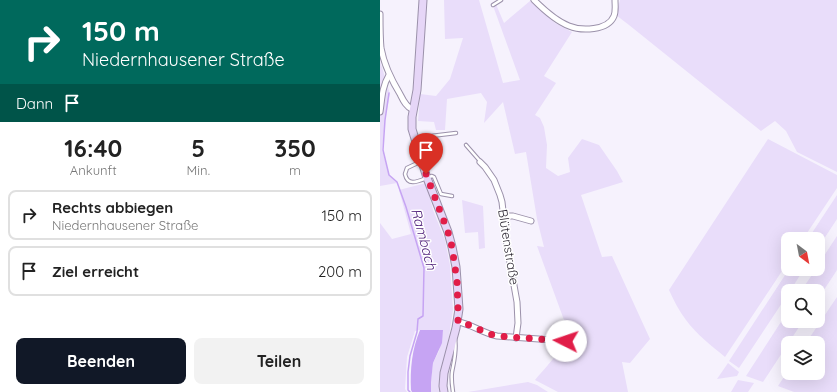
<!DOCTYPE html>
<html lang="de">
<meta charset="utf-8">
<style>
:root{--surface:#fff;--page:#f2f2f2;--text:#222;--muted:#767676;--line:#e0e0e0;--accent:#111827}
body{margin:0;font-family:Quicksand,sans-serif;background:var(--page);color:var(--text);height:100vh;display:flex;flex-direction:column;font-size:15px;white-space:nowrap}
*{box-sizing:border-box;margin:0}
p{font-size:13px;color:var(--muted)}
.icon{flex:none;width:22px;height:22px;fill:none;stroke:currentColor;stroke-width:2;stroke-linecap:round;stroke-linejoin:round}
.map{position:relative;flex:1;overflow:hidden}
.drawer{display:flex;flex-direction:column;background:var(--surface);width:380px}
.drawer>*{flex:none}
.top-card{background:#00695c;color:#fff;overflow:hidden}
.needle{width:26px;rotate:148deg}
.buttons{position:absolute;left:401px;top:232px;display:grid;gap:8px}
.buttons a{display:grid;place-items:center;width:44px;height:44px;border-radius:8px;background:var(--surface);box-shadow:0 4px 16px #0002;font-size:20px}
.pin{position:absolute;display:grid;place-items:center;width:34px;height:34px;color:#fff;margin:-41px -17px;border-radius:50% 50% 50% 0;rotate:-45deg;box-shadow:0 0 4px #0007}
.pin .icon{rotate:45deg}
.me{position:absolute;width:44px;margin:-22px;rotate:274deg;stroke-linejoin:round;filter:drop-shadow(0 0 3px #0008)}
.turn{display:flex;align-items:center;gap:14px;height:84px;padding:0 16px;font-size:18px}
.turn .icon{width:52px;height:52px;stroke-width:2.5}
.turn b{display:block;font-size:28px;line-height:34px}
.then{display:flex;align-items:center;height:38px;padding:0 16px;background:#0003;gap:8px;font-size:15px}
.eta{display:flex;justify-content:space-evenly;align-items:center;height:68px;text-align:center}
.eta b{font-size:24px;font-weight:800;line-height:28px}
.cta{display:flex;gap:8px;margin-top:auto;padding:8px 16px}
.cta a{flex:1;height:46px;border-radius:8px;background:var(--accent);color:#fff;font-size:16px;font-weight:800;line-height:46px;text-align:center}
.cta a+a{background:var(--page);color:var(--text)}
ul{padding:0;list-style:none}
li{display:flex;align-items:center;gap:12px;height:50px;margin:0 8px 6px;padding:0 8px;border:2px solid var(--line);border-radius:8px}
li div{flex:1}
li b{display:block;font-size:15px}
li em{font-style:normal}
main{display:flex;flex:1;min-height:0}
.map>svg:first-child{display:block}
</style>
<main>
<section class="drawer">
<div class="top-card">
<div class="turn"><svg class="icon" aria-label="right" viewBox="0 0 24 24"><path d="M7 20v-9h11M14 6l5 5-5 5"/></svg><div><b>150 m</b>Niedernhausener Straße</div></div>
<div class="then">Dann<svg class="icon" aria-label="arrive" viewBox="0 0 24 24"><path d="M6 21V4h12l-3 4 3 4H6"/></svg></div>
</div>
<div class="eta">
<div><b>16:40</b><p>Ankunft</p></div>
<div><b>5</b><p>Min.</p></div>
<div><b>350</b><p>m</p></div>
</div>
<ul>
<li><svg class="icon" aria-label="right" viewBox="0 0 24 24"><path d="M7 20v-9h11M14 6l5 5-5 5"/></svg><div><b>Rechts abbiegen</b><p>Niedernhausener Straße</p></div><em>150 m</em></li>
<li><svg class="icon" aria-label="arrive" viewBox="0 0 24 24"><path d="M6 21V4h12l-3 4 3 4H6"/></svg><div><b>Ziel erreicht</b></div><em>200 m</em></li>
</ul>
<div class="cta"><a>Beenden</a><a>Teilen</a></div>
</section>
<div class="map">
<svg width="457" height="392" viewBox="0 0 457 392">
<rect width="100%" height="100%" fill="#f6f2fd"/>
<!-- green -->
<g fill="#e9ddfa">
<path d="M64,0H99L123,83L140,80L112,3L115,2L124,23L150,1L175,23L192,32L164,76L176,83L155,115L160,118L164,127L167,145L166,168L178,176L190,172L188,158L202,139L219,145L237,171L243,182L201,195L222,257L232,256L270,339L250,363L242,362L248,392H178L155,380C167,366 184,349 188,331L157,246L164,247L157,219L146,152L135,154L123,102L104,123L107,102L101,93L67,99L65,130H56L54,122L38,121L40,94L56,96L70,79L83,38L65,39Z"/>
<polygon points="240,0 457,0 457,172 417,152 406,131 395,121 381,131 249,25 236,15"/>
<polygon points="0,61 10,94 5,121 2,150 9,175 17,183 0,186"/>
<path d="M388,139L457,175V188L423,239H408V262L345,357C332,346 317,335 306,320C299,311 294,301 289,290Z"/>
<polygon points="46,183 53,210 65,240 70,265 73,310 68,343 61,372 62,392 51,392 50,389 53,363 59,351 63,330 40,330 35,331 27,357 25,389 27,392 0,392 0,223 12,239 31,234 19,190"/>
<polygon points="457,195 457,219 438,248 438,239 428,239"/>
<polygon points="82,200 103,206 105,248 99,249 98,232 85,233"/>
<polygon points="457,236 457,270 438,299 438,291 421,291 436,269 438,269 438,265"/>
<polygon points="409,269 424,269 410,291 408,291 408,294 359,368 349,361"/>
<polygon points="457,297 457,392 414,392 398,386 408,371 408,373 438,373 438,343 426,343"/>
<polygon points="408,311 408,321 423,321 383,382 366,376"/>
<polygon points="348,363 359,372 357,376 337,379"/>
<polygon points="358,380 374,383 368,392 351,392"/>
<polygon points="148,382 157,385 168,392 88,392"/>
</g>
<!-- water -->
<path fill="#c6a4f3" d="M40,330H63L62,343L53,363L51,382V392H32L31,390C30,369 32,349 40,330Z"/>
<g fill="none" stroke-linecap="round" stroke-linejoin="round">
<!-- stream -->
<polyline stroke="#c6a4f3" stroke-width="1.5" points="9,93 5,120 3,150 9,175 17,182 26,207 44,268 43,316 38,319 37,332 30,356 28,372 28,390 30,392"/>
<!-- lane casing -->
<g stroke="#9b91aa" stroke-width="4.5">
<g id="lane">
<polyline points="113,5 121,0"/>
<polyline points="37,139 51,136 76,133"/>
<polyline points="86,145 100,161"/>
<path d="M42,161L27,168L25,174C28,189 42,179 52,176L54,177L61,194L72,196"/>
<path d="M73,392C72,385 71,379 72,372C74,361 77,351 75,339"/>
</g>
</g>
<!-- street casing -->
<g stroke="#9b91aa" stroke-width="7">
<g id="street">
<path d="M154,0C164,10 176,21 189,26C201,31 228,31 234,16C236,11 235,5 235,0"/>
<path d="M0,14C0,25 0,37 1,48C4,65 11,79 20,94C23,100 26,107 33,110"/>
<path d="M0,112C2,98 2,87 9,75"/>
<polyline points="100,162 105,167 114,180 120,195 122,202 127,246 137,302 138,323 136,338"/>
<polyline points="124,216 133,216 151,221"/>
<path d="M78,322C91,324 103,333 117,336L186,341"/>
</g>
</g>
<!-- secondary casing -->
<g stroke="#9b91aa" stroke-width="9">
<polyline id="secondary" points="43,0 37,90 32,117 32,129 47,178 68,232 72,247 76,267 79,309 76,328 64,373 63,386 64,392"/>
</g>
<!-- lane -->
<use href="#lane" stroke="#fff" stroke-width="2.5"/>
<!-- street -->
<use href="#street" stroke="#fff" stroke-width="5"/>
<!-- secondary -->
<use href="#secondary" stroke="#e6d6f7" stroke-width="7"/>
</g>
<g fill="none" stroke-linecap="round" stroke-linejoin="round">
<!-- route -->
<path stroke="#e11d48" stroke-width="7" stroke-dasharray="0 12.6" d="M46,174L68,232L72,247L77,281L78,309V322C92,324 103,333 117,336L186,341"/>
</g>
<g text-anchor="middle" stroke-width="3" stroke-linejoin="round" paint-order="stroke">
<!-- street labels -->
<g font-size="13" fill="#312c37" stroke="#fff">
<text transform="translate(129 247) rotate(81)" y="5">Blütenstraße</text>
</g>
<!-- water labels -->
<g font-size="14" font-style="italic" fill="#4f207a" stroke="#fff">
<text transform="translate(44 239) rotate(75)" y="5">Rambach</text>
</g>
</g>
</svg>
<div class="buttons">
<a><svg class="needle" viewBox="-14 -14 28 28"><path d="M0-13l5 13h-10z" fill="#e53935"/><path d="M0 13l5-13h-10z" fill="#767676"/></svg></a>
<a><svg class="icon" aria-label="search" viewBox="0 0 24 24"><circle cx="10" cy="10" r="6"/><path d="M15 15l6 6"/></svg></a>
<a><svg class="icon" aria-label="layers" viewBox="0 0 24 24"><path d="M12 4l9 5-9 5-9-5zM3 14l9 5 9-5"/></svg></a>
</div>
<div class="pin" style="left:46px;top:174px;background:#d93025"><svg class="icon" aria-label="arrive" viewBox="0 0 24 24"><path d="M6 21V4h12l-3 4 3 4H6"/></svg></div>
<svg class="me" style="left:186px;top:341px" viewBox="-20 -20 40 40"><circle r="19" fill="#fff"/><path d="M0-13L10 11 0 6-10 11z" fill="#e11d48"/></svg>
</div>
</main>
